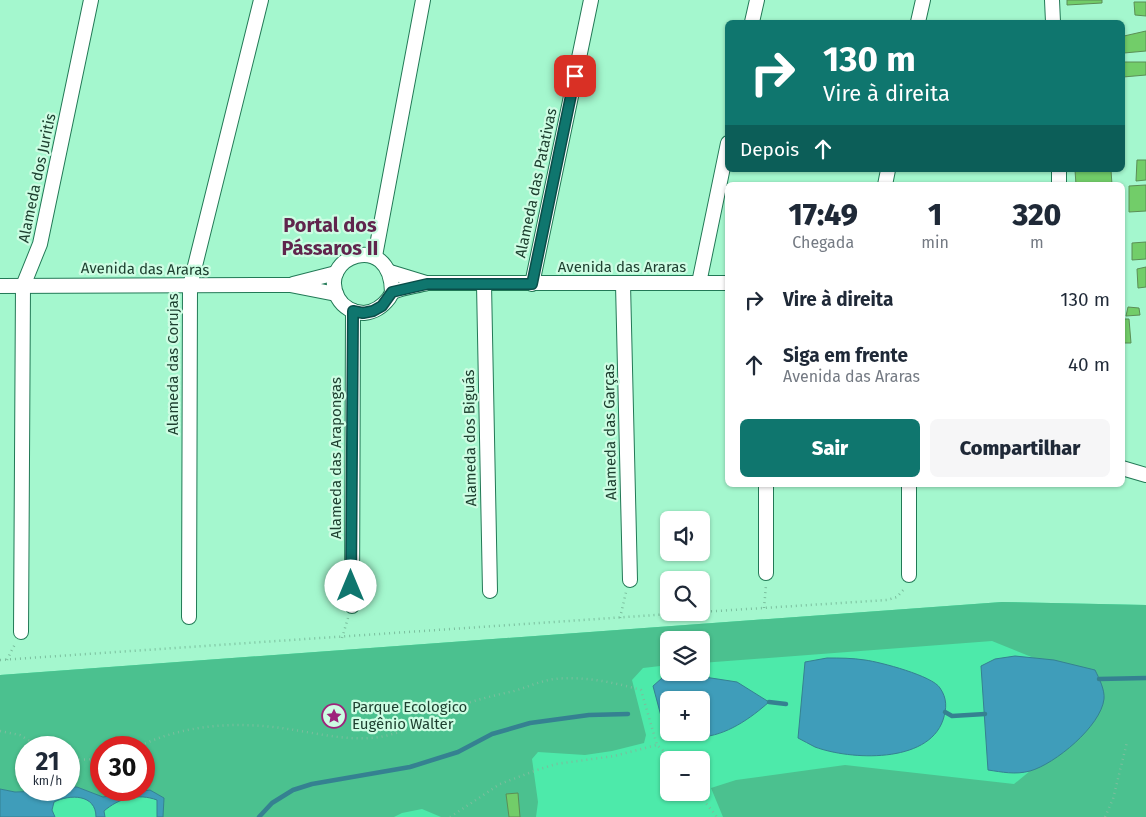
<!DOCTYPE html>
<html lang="pt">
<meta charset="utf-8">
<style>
:root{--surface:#fff;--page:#f6f6f7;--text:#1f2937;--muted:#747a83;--accent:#0f766e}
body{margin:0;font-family:"Fira Sans",sans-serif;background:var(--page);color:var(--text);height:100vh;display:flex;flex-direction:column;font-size:19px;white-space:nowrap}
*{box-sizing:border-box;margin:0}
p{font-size:16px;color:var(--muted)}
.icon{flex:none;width:28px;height:28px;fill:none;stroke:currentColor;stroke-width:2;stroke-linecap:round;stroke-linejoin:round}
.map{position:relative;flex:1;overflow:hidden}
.sheet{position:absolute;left:725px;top:182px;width:400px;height:305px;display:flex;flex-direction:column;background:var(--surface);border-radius:8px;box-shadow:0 1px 4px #0004}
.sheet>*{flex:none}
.banner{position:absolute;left:725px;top:20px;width:400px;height:152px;border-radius:8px;box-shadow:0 1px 4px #0004;background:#0f766e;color:#fff;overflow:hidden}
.buttons{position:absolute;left:660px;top:511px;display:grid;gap:10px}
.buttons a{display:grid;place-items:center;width:50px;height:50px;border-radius:8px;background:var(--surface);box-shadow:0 1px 4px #0004;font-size:25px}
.speed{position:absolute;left:15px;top:736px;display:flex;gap:10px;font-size:25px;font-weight:700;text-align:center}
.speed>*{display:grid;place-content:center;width:65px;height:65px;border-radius:50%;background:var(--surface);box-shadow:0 1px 4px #0004;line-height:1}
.speed small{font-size:12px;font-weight:400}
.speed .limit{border:8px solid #d22;background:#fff;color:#111}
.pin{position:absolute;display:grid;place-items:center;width:42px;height:42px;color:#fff;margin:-21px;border-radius:10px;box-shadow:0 2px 8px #0006}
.me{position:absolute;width:55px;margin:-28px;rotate:0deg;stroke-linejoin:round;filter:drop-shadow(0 0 4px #0008)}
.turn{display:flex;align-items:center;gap:18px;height:105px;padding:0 15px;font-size:22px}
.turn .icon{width:65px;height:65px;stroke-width:2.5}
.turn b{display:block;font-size:35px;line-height:42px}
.then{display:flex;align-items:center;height:48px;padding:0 15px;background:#0003;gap:10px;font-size:19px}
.eta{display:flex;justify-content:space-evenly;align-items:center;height:85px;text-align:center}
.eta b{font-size:30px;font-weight:800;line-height:35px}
.cta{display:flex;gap:10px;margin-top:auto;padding:10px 15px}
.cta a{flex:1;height:58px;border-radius:8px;background:var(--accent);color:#fff;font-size:20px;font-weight:800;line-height:58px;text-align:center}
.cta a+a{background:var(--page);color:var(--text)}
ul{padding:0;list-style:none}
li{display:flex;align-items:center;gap:15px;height:65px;padding:0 15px}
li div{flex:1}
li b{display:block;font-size:19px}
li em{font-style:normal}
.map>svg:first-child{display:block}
</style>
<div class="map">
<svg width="1146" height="817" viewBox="0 0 1146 817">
<rect width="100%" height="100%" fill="#a4f7ce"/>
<!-- green -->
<path fill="#4deaaa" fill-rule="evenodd" d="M1002,602L1146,605V817H0V675ZM669,640H701V672H669ZM669,700H701V732H669ZM26,748H69V790H26ZM101,748H144V790H101ZM669,760H701V792H669Z"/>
<!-- forest -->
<path fill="#4bc18f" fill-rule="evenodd" d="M1002,602L1146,605V817H723L711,788L736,780L845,765L1014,784L1030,771L1048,762L1095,670L1034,658L992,641L701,663V640H669V665L643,668L632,680L646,735L644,743L612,751L585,755L538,752L532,759L538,802L536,817H441L422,809L402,813L394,817H163L164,798L150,790L103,797L77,787H69V748H26V790H38L15,792L0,789V675ZM101,748H144V790H101Z"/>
<!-- water -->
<g fill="#3f9dba" stroke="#358191" fill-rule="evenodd">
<path d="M1015,656L1054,660L1095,670C1099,678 1105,690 1104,699C1101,726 1055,764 1030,771C1015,775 1002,772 988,770L981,666L995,659Z"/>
<path d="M827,658C840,658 852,658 865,660C880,662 933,676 940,688C947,698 947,708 943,720C928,764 850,760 815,747C809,744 804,741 798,738L805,662Z"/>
<path d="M678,676H698L737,682L769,702C751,718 726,736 700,737C689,737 681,735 669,738L661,716L653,686L662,678ZM669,700H701V732H669Z"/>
<path d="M69,787H77L103,797L150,790L164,798L163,817H157V800C138,793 119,798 104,811L105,817H96C96,794 70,794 54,802L52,810L55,817H0V789L15,792L69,790Z"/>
</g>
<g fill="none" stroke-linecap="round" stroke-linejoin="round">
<!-- stream -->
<g stroke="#358191" stroke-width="4.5">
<polyline points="1099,679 1146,678"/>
<polyline points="769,702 786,704"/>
<polyline points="945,712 952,716 985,714"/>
<polyline points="259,817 272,803 293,790 312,784 410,767 458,752 492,734 530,723 589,715 628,714"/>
</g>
</g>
<!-- building -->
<g fill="#72cd69" stroke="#5b8e56">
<polygon points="1067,0 1102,0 1102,3 1067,5"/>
<polygon points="1134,2 1146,2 1146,16 1135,15"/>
<polygon points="1146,31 1146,51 1124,53 1124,36"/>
<polygon points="1122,62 1146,62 1146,75 1123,77"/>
<polygon points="1137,160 1146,160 1146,180 1136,181"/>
<polygon points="1075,170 1111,170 1112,185 1076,185"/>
<polygon points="1146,185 1146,211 1129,212 1129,186"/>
<polygon points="1146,242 1146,259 1132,260 1132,243"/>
<polygon points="1146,267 1146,287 1138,288 1137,269"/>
<polygon points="1128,307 1139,308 1140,315 1126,316"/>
<polygon points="1122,319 1129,319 1131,343 1122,343"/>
<polygon points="518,793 520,817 509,817 506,794"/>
</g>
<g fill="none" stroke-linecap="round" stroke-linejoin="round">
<!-- minor casing -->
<g stroke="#227956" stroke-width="16">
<g id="minor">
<polyline points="1052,0 1053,22"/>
<polyline points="752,22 757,0"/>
<polyline points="918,22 923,0"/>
<polyline points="1059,170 1059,185"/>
<polyline points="885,185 888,170"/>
<polyline points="375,256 423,0"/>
<polyline points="390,272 426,283"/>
<polyline points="699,283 728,143"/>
<polyline points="293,284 336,273"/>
<polyline points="484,284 490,591"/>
<polyline points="532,284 591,0"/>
<polyline points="623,284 630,580"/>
<polyline points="0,286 290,285 336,294"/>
<path d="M392,292C391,229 316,257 338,298C343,307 353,313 364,313C374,312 383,306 389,298C390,296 392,293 393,292C402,287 417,286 427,283H728"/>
<polyline points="1122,468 1146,475"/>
<polyline points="766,485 766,573"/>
<polyline points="909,575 909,485"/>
<polyline points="352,606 353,311"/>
<polyline points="189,617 190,286 261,0"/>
<polyline points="21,632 23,286 40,244 91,0"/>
</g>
</g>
<!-- path -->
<g stroke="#7abe9d" stroke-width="2.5" stroke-dasharray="1 4" stroke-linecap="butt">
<polyline points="764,608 766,585"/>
<polyline points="701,612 887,600 897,597 905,588"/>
<polyline points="620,618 626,592"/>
<polyline points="342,638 348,618"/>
<polyline points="0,660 699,612"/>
<polyline points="7,660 15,644"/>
<polyline points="0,731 20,735 41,748"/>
<path d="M136,748C182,724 238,721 288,729C315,733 343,740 371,738C399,736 424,721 449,710C470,701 492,696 514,691C528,687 540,681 554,679C583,676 613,682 641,690L657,745L673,760"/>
<polyline points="69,760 101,759"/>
<polyline points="697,792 717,817"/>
<polyline points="450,817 500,784 537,770 556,764 614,756 657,745"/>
<polyline points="1105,817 1113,799 1127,742"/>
</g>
<!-- minor -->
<use href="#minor" stroke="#fff" stroke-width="14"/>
</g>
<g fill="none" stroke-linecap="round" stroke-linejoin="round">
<!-- route casing -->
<g stroke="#0a4d48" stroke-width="12">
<polyline id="route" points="351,586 353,311 363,313 373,311 382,306 392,292 427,284 532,284 575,76"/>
</g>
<!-- route -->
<use href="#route" stroke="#0f766e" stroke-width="9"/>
</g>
<!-- icons -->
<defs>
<g id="sight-ring" transform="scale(1.25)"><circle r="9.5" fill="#cdfde3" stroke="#9e247b" stroke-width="1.5"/><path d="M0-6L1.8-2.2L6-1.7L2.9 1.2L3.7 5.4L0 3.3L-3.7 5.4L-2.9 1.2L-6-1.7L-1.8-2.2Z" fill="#9e247b"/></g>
</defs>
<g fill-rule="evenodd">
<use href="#sight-ring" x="334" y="716"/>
</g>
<g text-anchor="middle" stroke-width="4.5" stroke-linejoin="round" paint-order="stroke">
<!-- street labels -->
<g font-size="15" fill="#1e4030" stroke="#cdfde3">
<text transform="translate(37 178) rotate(-78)" y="5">Alameda dos Juritis</text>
<text transform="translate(536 183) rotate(-78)" y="5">Alameda das Patativas</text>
<text x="622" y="272">Avenida das Araras</text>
<text transform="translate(145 269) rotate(1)" y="5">Avenida das Araras</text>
<text transform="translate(173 364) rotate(-90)" y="5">Alameda das Corujas</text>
<text transform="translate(610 432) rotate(-91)" y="5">Alameda das Garças</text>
<text transform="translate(470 438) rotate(-91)" y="5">Alameda dos Biguás</text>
<text transform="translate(336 458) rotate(-90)" y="5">Alameda das Arapongas</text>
</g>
<!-- poi labels -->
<g font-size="15" fill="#1e4030" stroke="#cdfde3" text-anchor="start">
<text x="352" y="712">Parque Ecologico<tspan x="352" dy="17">Eugênio Walter</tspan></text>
</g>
<!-- district labels -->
<g font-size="20" font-weight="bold" fill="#60254d" stroke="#cdfde3">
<text x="330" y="232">Portal dos<tspan x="330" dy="23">Pássaros II</tspan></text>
</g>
</g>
</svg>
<div class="buttons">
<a><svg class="icon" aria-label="sound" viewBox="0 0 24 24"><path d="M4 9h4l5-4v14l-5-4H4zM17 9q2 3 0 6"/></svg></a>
<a><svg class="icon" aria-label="search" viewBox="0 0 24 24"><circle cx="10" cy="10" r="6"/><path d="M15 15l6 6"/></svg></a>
<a><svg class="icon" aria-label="layers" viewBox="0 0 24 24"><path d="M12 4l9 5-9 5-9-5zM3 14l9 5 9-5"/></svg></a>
<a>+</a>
<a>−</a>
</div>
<div class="speed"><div>21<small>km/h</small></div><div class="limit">30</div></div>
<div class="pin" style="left:575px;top:76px;background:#d93025"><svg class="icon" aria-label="arrive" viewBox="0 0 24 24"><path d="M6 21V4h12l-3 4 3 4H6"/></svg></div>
<svg class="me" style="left:351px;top:586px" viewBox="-20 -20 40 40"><circle r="19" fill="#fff"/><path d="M0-13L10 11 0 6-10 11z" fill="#0f766e"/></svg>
<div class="banner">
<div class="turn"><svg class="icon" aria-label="right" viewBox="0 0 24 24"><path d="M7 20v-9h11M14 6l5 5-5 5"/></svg><div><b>130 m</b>Vire à direita</div></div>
<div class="then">Depois<svg class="icon" aria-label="ahead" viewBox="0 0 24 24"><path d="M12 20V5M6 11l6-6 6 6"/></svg></div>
</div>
<section class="sheet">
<div class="eta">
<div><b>17:49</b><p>Chegada</p></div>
<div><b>1</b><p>min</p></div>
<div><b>320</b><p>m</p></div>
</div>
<ul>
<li><svg class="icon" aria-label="right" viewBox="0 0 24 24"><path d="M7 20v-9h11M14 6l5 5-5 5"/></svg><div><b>Vire à direita</b></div><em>130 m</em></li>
<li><svg class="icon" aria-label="ahead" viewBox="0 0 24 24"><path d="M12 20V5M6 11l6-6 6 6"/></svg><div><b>Siga em frente</b><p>Avenida das Araras</p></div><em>40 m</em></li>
</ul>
<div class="cta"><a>Sair</a><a>Compartilhar</a></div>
</section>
</div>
